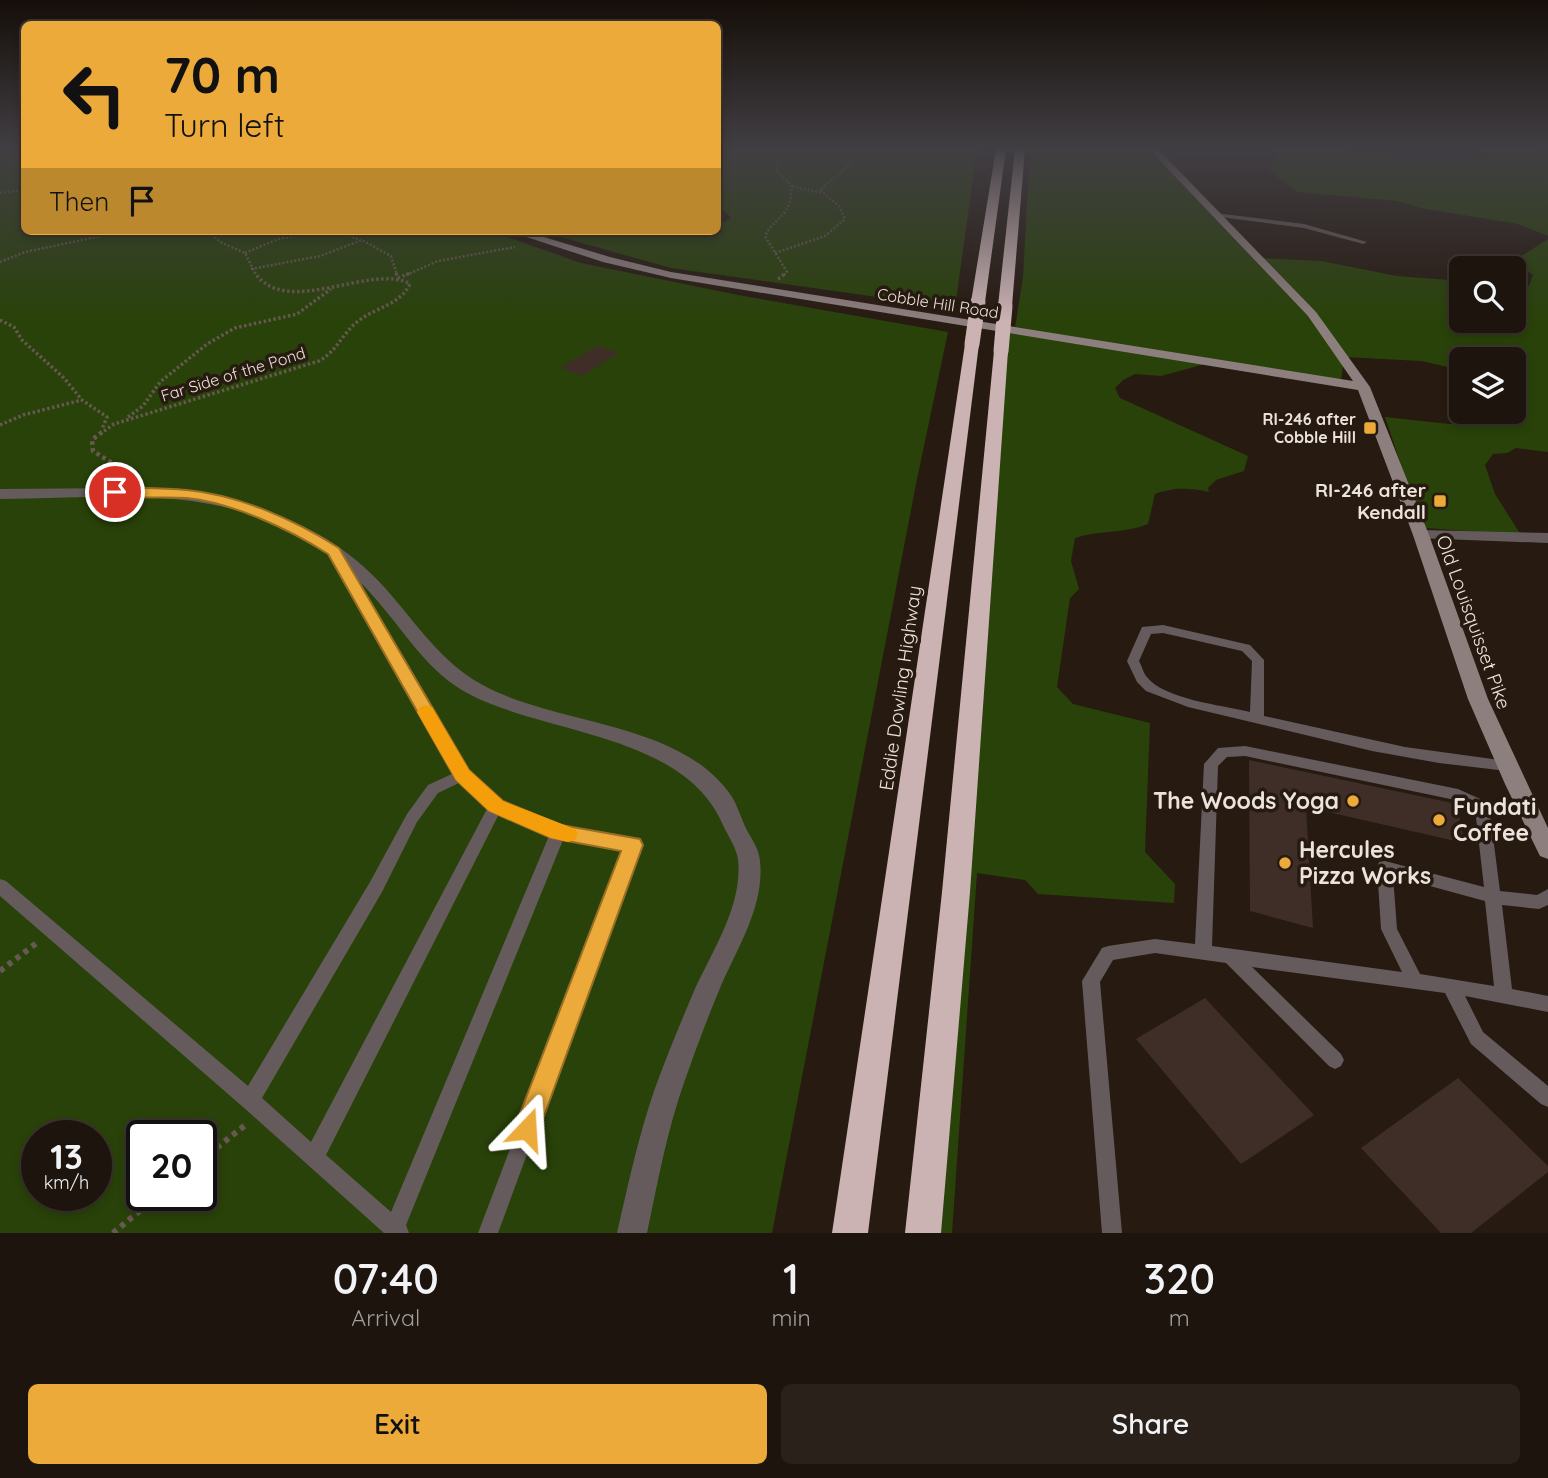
<!DOCTYPE html>
<style>
:root{--surface:#1d140d;--page:#2a211b;--text:#f1f3f6;--muted:#a09e9d;--line:#3b332e;--accent:#ebaa39}
body{margin:0;font-family:Quicksand,sans-serif;background:var(--page);color:var(--text);height:100vh;display:flex;flex-direction:column;font-size:26px;white-space:nowrap}
*{box-sizing:border-box;margin:0}
p{font-size:23px;color:var(--muted)}
.icon{flex:none;width:38px;height:38px;fill:none;stroke:currentColor;stroke-width:2;stroke-linecap:round;stroke-linejoin:round}
.map{position:relative;height:1233px;overflow:hidden}
.panel{display:flex;flex-direction:column;background:var(--surface);flex:1}
.panel>*{flex:none}
.hud{position:absolute;left:21px;top:21px;width:700px;height:214px;border-radius:10px;box-shadow:0 4px 10px #0003,0 0 0 2px var(--line);background:#ebaa39;color:#111;overflow:hidden}
.controls{position:absolute;left:1449px;top:256px;display:grid;gap:14px}
.controls a{display:grid;place-items:center;width:77px;height:77px;border-radius:10px;background:var(--surface);box-shadow:0 4px 10px #0003,0 0 0 2px var(--line);font-size:35px}
.speed{position:absolute;left:21px;top:1120px;display:flex;gap:14px;font-size:35px;font-weight:700;text-align:center}
.speed>*{display:grid;place-content:center;width:91px;height:91px;border-radius:50%;background:var(--surface);box-shadow:0 4px 10px #0003,0 0 0 2px var(--line);line-height:1}
.speed small{font-size:18px;font-weight:400}
.speed .limit{border:4px solid #111;border-radius:10px;background:#fff;color:#111}
.pin{position:absolute;display:grid;place-items:center;width:60px;height:60px;color:#fff;margin:-30px;border:4px solid #fff;border-radius:50%;box-shadow:0 2px 7px #0007}
.me{position:absolute;width:77px;margin:-38px;rotate:20deg;stroke-linejoin:round;filter:drop-shadow(0 0 5px #0008)}
.turn{display:flex;align-items:center;gap:24px;height:147px;padding:0 28px;font-size:32px}
.turn .icon{width:91px;height:91px;stroke-width:2.5}
.turn b{display:block;font-size:49px;line-height:60px}
.then{display:flex;align-items:center;height:66px;padding:0 28px;background:#0003;gap:14px;font-size:26px}
.eta{display:flex;justify-content:space-evenly;align-items:center;height:119px;text-align:center}
.eta b{font-size:42px;font-weight:600;line-height:49px}
.cta{display:flex;gap:14px;margin-top:auto;padding:14px 28px}
.cta a{flex:1;height:80px;border-radius:10px;background:var(--accent);color:#111;font-size:28px;font-weight:600;line-height:80px;text-align:center}
.cta a+a{background:var(--page);color:var(--text)}
.map>svg:first-child{display:block}
</style>
<div class="map">
<svg width="1548" height="1233" viewBox="0 0 1548 1233">
<rect width="100%" height="100%" fill="#271a11"/>
<!-- green -->
<g fill="#294209" fill-rule="evenodd">
<polygon points="718,149 977,149 955,308 671,268 539,231 718,231 718,225 731,218 718,205"/>
<path d="M1030,149H1153L1258,258L1321,261L1397,276L1461,281V320H1514V291L1529,286L1533,275L1512,259L1520,257L1548,239V452L1516,448L1507,453L1493,454L1485,465L1495,494L1521,535L1425,528L1421,525L1385,417L1449,424H1472L1478,417L1476,413L1479,411H1514V359H1461V370L1421,361L1344,357L1341,381L1209,363L1161,376L1135,374L1123,380L1115,388L1120,398L1248,456L1244,471L1216,480L1208,488L1209,492C1189,488 1175,487 1155,494L1148,524C1124,534 1099,530 1075,538L1071,561L1079,589L1070,598L1057,687L1073,704L1150,723L1145,852L1175,884L1174,903L1038,894L1025,880L977,873L952,1233H922L1003,332L1015,328L1023,277Z"/>
<polygon points="1268,149 1326,149 1423,159 1492,157 1476,149 1527,149 1548,154 1548,236 1518,224 1421,208 1397,201 1297,192 1270,171 1277,153"/>
<path d="M0,151H24V231H490L581,263L738,295L948,332L916,484L772,1233H0ZM37,1136H96V1195H37ZM142,1136H201V1195H142Z"/>
</g>
<!-- building -->
<g fill="#3e2e27">
<polygon points="597,346 619,353 582,376 560,368"/>
<polygon points="1249,760 1457,804 1464,843 1306,807 1313,928 1250,911"/>
<polygon points="1205,998 1314,1115 1241,1164 1136,1039"/>
<polygon points="1458,1078 1548,1166 1548,1172 1471,1233 1441,1233 1361,1148"/>
</g>
<g fill="none" stroke-linecap="round" stroke-linejoin="round">
<!-- path-far3 -->
<g stroke="#655951" stroke-width="2.5" stroke-dasharray="2 2" stroke-linecap="butt">
<polyline points="792,186 822,193"/>
<polyline points="0,193 24,190"/>
<polyline points="106,231 118,235 167,231"/>
<polyline points="209,231 220,242 245,253 256,275"/>
<polyline points="333,231 361,240"/>
<polyline points="245,253 278,239 322,231"/>
<polyline points="775,253 825,236 845,219 839,206 820,190 847,167 851,159 844,149"/>
<polyline points="0,262 25,252 111,234"/>
<polyline points="251,269 320,256 362,240 391,256 397,275"/>
<polyline points="406,275 438,261 515,247"/>
<path d="M784,275L787,272L765,236C777,212 789,223 792,186L776,171L779,157L786,149"/>
</g>
<!-- path-far2 -->
<g stroke="#655951" stroke-width="3.5" stroke-dasharray="2.5 2.5" stroke-linecap="butt">
<polyline points="396,273 398,278 410,273"/>
<polyline points="778,279 786,273"/>
<polyline points="0,320 14,327 22,340 64,378 82,400 107,417 102,429"/>
<polyline points="128,417 143,406 160,382 207,344 235,328 297,314 331,289"/>
<polyline points="0,425 23,415 82,400"/>
<path d="M100,434L114,424L319,361C337,351 342,334 357,322C375,307 399,306 410,284C372,262 287,319 255,273"/>
</g>
<!-- path-far1 -->
<polyline stroke="#655951" stroke-width="4.5" stroke-dasharray="3.5 3.5" stroke-linecap="butt" points="102,432 92,440 93,451 133,476"/>
<!-- path -->
<g stroke="#655951" stroke-width="6" stroke-dasharray="5 5" stroke-linecap="butt">
<polyline points="0,971 38,942"/>
<polyline points="201,1160 248,1123"/>
<polyline points="113,1233 159,1195"/>
</g>
<!-- lane -->
<g fill="#655b5c" fill-rule="evenodd">
<polygon points="1215,213 1304,224 1367,242 1363,244 1304,228 1213,216 1212,215"/>
<path d="M334,549L340,552L468,771L501,802L560,827L633,839L638,841L641,845L498,1233H478L624,850L563,840L406,1225L409,1233H384L243,1107L0,896V879L6,881L248,1086L370,882L407,814L428,785L454,773L328,552ZM461,782L488,807L311,1142L262,1098L382,892L417,822L438,793ZM499,814L549,836L391,1212L326,1155Z"/>
<path d="M1163,625L1250,645L1264,660V716L1405,747L1507,761L1512,762L1514,766L1512,770L1507,771L1439,763L1372,751L1188,707L1146,691L1137,682L1127,661L1142,627ZM1163,633L1242,651L1252,661L1250,712C1223,705 1164,700 1146,676C1143,672 1142,666 1139,661L1151,634Z"/>
<path d="M1245,746L1458,789L1487,802L1489,806L1500,891L1537,895L1548,889V905L1539,909L1502,905L1512,989L1548,996V1012L1465,996L1483,1032L1548,1086V1107L1541,1104L1471,1044L1445,993L1252,967L1341,1054L1344,1060L1341,1066L1335,1069L1329,1066L1226,963L1155,953L1113,960L1100,982L1122,1233H1102L1082,981L1102,948L1108,946L1155,939L1195,944L1204,764L1218,748ZM1245,756L1455,800L1475,809L1484,887L1385,861L1379,862L1377,867L1381,929L1402,972L1212,946L1218,766L1227,757ZM1393,876L1485,901L1494,986L1420,974L1397,929Z"/>
</g>
<!-- street -->
<g fill="#655b5c" fill-rule="evenodd">
<path d="M128,488C225,492 320,514 386,589C416,623 441,662 481,684C555,726 681,720 732,797C737,805 740,815 744,824C749,836 759,847 760,861C765,908 735,951 718,993C706,1022 695,1051 685,1080C667,1130 658,1181 647,1233H617C628,1185 638,1138 654,1091C666,1058 680,1024 694,991C712,951 743,906 738,859C736,847 728,836 723,825C684,734 549,735 471,695C428,674 404,630 373,596C341,559 299,531 253,515C172,488 84,499 0,499V489Z"/>
<polygon points="1421,530 1548,533 1548,543 1415,538 1413,535"/>
</g>
<!-- secondary -->
<polygon fill="#8e7f7f" fill-rule="evenodd" points="1149,149 1158,149 1316,312 1370,387 1429,535 1488,699 1548,828 1548,859 1540,856 1537,850 1505,784 1468,699 1413,535 1358,390 671,278 603,262 508,231 524,231 610,257 671,272 1353,381 1308,316"/>
<!-- highway -->
<g fill="#cbb3b4" fill-rule="evenodd">
<polygon points="996,149 1006,149 985,302 978,306 971,302"/>
<polygon points="1015,149 1025,149 1012,306 1005,310 998,306"/>
<polygon points="972,340 979,344 868,1233 832,1233 965,344"/>
<polygon points="1001,347 1008,351 970,892 941,1233 905,1233 942,892 994,351"/>
</g>
<!-- highway-bridge -->
<g stroke="#cbb3b4" stroke-width="15">
<polyline points="972,344 978,302"/>
<polyline points="1001,351 1005,306"/>
</g>
</g>
<!-- sky -->
<linearGradient id="sky" x2="0" y2="1"><stop stop-color="#150e09"/><stop offset="0.46" stop-color="#413e43"/><stop offset="1" stop-color="#413e43" stop-opacity="0"/></linearGradient>
<rect width="1548" height="322" fill="url(#sky)"/>
<!-- route -->
<path fill="#ebaa39" stroke="#996e25" stroke-width="2" d="M115,487C139,488 163,488 187,490C239,495 295,520 339,548L469,770L503,801L561,825L640,839L643,845L536,1138L527,1142L518,1138L514,1129L621,851L551,838L489,811L456,780L328,554C289,529 233,503 187,498C162,496 135,500 110,494V489Z"/>
<!-- slow -->
<polygon fill="#f59e0b" points="426,705 432,707 469,770 503,801 575,829 578,834 575,840 568,842 551,838 489,811 456,780 417,712 420,707"/>
<!-- markers -->
<g fill="#ebaa39" stroke="#271a11" stroke-width="2.5">
<rect x="1363" y="421" width="14" height="14" rx="3.5"/>
<rect x="1433" y="494" width="14" height="14" rx="3.5"/>
<circle cx="1353" cy="801" r="7"/>
<circle cx="1439" cy="820" r="7"/>
<circle cx="1285" cy="863" r="7"/>
</g>
<g text-anchor="middle" stroke-width="7" stroke-linejoin="round" paint-order="stroke">
<!-- far-street labels -->
<g font-size="16" fill="#ece3dc" stroke="#271a11">
<text transform="translate(938 303) rotate(9)" y="6">Cobble Hill Road</text>
<text transform="translate(233 374) rotate(-17)" y="6">Far Side of the Pond</text>
</g>
<!-- far-poi labels -->
<g font-size="16" font-weight="bold" fill="#ece3dc" stroke="#271a11" text-anchor="end">
<text x="1356" y="425">RI-246 after<tspan x="1356" dy="18">Cobble Hill</tspan></text>
</g>
<!-- poi labels -->
<g font-size="19" font-weight="bold" fill="#ece3dc" stroke="#271a11" text-anchor="end">
<text x="1426" y="497">RI-246 after<tspan x="1426" dy="22">Kendall</tspan></text>
</g>
<!-- street labels -->
<g font-size="19" fill="#ece3dc" stroke="#271a11">
<text transform="translate(1474 622) rotate(70)" y="7">Old Louisquisset Pike</text>
<text transform="translate(900 688) rotate(-82)" y="7">Eddie Dowling Highway</text>
</g>
<!-- near-poi labels -->
<g font-size="23" font-weight="bold" fill="#ece3dc" stroke="#271a11" text-anchor="start">
<text x="1339" y="809" text-anchor="end">The Woods Yoga</text>
<text x="1453" y="815">Fundati<tspan x="1453" dy="26">Coffee</tspan></text>
<text x="1299" y="858">Hercules<tspan x="1299" dy="26">Pizza Works</tspan></text>
</g>
</g>
</svg>
<div class="controls">
<a><svg class="icon" aria-label="search" viewBox="0 0 24 24"><circle cx="10" cy="10" r="6"/><path d="M15 15l6 6"/></svg></a>
<a><svg class="icon" aria-label="layers" viewBox="0 0 24 24"><path d="M12 4l9 5-9 5-9-5zM3 14l9 5 9-5"/></svg></a>
</div>
<div class="speed"><div>13<small>km/h</small></div><div class="limit">20</div></div>
<div class="pin" style="left:115px;top:492px;background:#d93025"><svg class="icon" aria-label="arrive" viewBox="0 0 24 24"><path d="M6 21V4h12l-3 4 3 4H6"/></svg></div>
<svg class="me" style="left:527px;top:1129px" viewBox="-20 -20 40 40"><path d="M0-17L14 15 0 8-14 15z" fill="#ebaa39" stroke="#fff" stroke-width="4"/></svg>
<div class="hud">
<div class="turn"><svg class="icon" aria-label="left" viewBox="0 0 24 24"><path d="M17 20v-9H6M10 6l-5 5 5 5"/></svg><div><b>70 m</b>Turn left</div></div>
<div class="then">Then<svg class="icon" aria-label="arrive" viewBox="0 0 24 24"><path d="M6 21V4h12l-3 4 3 4H6"/></svg></div>
</div>
</div>
<section class="panel">
<div class="eta">
<div><b>07:40</b><p>Arrival</p></div>
<div><b>1</b><p>min</p></div>
<div><b>320</b><p>m</p></div>
</div>
<div class="cta"><a>Exit</a><a>Share</a></div>
</section>
